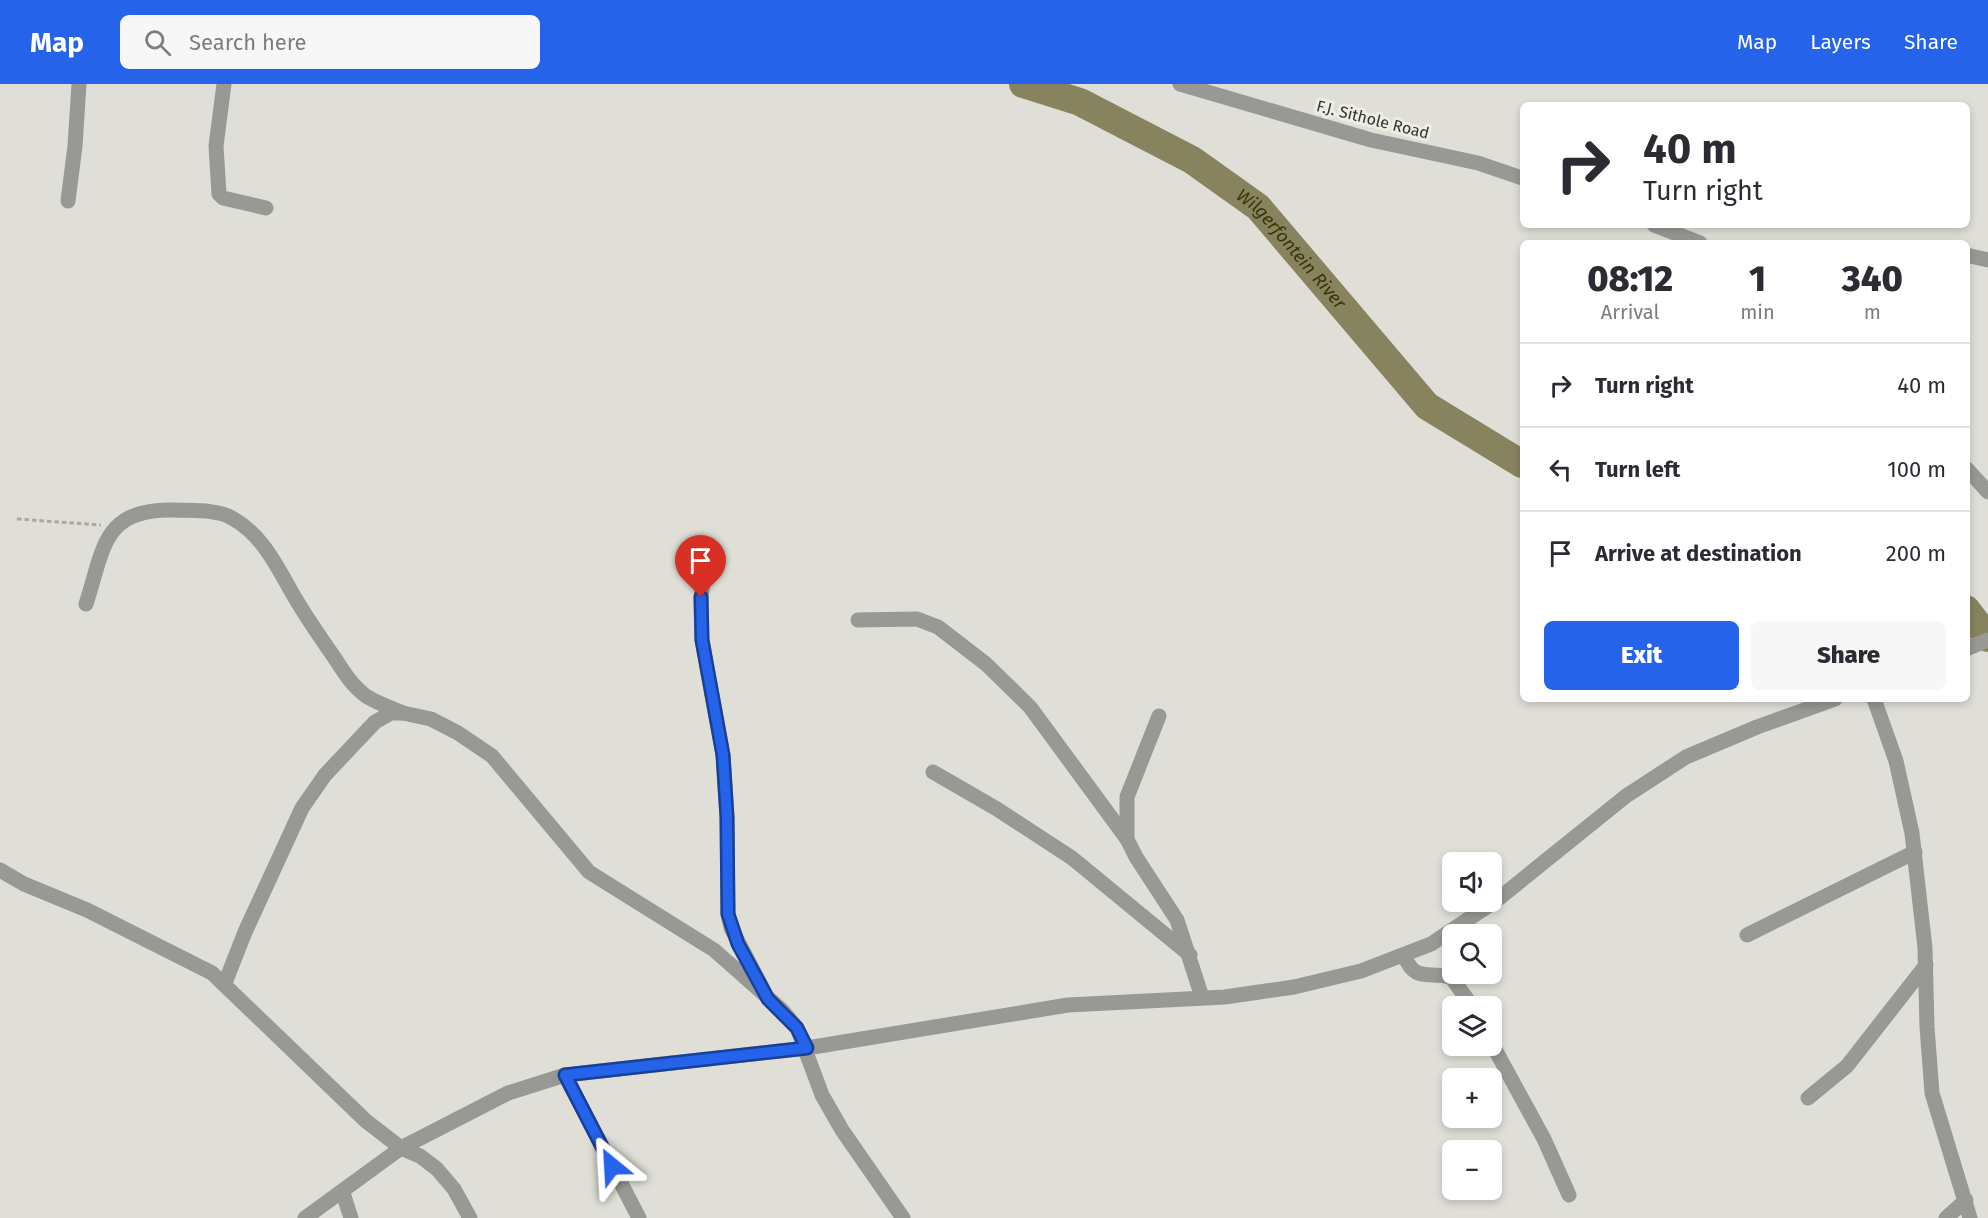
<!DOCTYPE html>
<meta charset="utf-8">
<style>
:root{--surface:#fff;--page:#f7f7f7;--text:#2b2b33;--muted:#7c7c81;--line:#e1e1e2;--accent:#2563eb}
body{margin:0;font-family:"Fira Sans",sans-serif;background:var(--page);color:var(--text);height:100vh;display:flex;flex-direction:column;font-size:22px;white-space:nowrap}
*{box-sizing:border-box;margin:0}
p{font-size:20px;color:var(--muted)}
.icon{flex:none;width:33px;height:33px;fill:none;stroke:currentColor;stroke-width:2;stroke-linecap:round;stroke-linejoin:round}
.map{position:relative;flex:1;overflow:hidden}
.panel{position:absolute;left:1520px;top:156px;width:450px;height:462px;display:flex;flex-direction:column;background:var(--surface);border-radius:9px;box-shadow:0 3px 9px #0003}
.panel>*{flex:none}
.guide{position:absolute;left:1520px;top:18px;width:450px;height:126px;border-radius:9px;box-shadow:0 3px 9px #0003;background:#fff;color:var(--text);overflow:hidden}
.fabs{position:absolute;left:1442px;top:768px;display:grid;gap:12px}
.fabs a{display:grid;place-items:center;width:60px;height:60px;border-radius:9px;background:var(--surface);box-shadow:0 3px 9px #0003;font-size:30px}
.pin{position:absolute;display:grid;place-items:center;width:51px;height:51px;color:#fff;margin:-62px -26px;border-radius:50% 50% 50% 0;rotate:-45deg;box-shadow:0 0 6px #0007}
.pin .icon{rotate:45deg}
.me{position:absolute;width:66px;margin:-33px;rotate:333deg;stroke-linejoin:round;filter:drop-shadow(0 0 4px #0008)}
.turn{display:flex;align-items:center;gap:21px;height:126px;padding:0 24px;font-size:27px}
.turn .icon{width:78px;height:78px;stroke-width:2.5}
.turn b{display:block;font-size:42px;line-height:51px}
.eta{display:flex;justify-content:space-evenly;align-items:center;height:102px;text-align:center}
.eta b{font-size:36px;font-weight:800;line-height:42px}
.action{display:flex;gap:12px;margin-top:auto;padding:12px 24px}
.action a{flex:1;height:69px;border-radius:9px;background:var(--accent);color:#fff;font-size:24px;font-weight:800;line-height:69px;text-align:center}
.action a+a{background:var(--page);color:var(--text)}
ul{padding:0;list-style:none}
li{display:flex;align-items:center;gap:18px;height:84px;padding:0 24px;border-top:2px solid var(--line)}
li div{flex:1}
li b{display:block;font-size:22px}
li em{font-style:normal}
header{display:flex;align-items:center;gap:36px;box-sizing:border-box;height:84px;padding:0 30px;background:var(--accent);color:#fff}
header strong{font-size:28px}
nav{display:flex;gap:33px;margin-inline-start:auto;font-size:21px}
.search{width:420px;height:54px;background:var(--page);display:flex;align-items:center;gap:15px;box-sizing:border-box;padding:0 21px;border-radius:9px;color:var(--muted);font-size:22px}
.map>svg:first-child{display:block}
</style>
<header>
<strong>Map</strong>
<div class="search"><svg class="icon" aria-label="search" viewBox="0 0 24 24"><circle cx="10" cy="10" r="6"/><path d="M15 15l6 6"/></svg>Search here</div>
<nav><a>Map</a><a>Layers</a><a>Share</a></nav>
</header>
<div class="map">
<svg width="1988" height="1134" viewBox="0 0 1988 1134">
<rect width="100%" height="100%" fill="#e0dfd7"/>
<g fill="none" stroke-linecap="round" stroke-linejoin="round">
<!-- river -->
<g stroke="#87835f" stroke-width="28">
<path id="s1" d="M1023,0L1080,18L1192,76L1258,123L1427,322L1522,380"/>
<polyline points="1966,525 1988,554"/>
</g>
<!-- path -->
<polyline stroke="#a9a8a2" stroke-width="3" stroke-dasharray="4.5 3" stroke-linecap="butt" points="17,435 101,441"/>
<!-- minor -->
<g stroke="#989894" stroke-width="15">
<polyline points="224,0 216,62 219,110 223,114 266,124"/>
<polyline points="1180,0 1371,56 1478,79 1522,94"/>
<polyline points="68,117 75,62 79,0"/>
<polyline points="1654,141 1700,159"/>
<polyline points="1966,171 1988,176"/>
<polyline points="1966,384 1988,408"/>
<polyline points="706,475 701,513 702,556 723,671 727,733 728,830 731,844 764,907"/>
<path d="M86,520C104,465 102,424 174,426C192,427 216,425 232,434C263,451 277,483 294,512C306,533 320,553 334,573C343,587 352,602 366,612C377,619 391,624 403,629"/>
<polyline points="858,536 917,535 938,543 986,580 1030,623 1127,755"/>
<polyline points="1966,565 1988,556"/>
<polyline points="1874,615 1896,677 1912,749 1925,864 1927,943 1932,1009 1970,1134"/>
<polyline points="1159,632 1127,713 1127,755 1136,773 1177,836 1202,913"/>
<polyline points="933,688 997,725 1072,774 1190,871"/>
<polyline points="0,786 24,800 87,826 212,889 366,1037 401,1064 420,1072 437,1085 454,1105 470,1134"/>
<polyline points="1747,851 1915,768"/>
<path d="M1404,871C1415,899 1427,887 1451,893L1472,922"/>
<polyline points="225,899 245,848 302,724 325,691 375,638 391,629 403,629 431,635 458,649 492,672 589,788 714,866 782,926 797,944 822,1011 842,1046 903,1134"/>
<polyline points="1491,958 1544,1055 1569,1111"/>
<polyline points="565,991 639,1134"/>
<polyline points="1808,1014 1847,982 1926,881"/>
<polyline points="343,1109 351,1134"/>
<polyline points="305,1134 401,1064 508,1009 565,991 807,964 1068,921 1225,913 1294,903 1361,887 1431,860 1497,816 1626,712 1686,673 1757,643 1835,615"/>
<polyline points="1946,1134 1966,1116"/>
</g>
</g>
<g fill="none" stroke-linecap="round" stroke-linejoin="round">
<!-- route casing -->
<g stroke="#184099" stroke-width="15">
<polyline id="route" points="612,1082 565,991 807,964 797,944 768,915 738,860 728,830 727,733 723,671 702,556 701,513"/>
</g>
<!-- route -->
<use href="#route" stroke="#2563eb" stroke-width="10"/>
</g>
<g text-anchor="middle" stroke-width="6" stroke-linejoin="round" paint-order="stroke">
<!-- street labels -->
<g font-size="16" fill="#333330" stroke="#eeede4">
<text transform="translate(1373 35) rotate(14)" y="6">F.J. Sithole Road</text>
</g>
<!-- water labels -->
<g font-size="18" font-style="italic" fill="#3a3402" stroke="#eeede4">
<text dy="6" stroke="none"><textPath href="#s1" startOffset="320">Wilgerfontein River</textPath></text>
</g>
</g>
</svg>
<div class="fabs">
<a><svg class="icon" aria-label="sound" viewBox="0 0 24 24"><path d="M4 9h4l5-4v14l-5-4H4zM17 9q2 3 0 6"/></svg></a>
<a><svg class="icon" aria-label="search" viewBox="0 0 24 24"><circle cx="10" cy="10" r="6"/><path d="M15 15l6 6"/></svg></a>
<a><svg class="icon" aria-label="layers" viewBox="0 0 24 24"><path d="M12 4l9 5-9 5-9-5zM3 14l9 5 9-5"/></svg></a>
<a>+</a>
<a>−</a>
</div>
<div class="pin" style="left:701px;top:513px;background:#d93025"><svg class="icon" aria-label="arrive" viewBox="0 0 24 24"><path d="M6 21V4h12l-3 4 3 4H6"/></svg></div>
<svg class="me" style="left:612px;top:1082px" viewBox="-20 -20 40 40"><path d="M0-17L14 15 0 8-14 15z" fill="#2563eb" stroke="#fff" stroke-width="4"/></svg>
<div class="guide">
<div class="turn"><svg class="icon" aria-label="right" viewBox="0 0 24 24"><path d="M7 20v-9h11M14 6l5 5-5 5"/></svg><div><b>40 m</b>Turn right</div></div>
</div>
<section class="panel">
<div class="eta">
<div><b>08:12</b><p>Arrival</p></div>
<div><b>1</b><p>min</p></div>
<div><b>340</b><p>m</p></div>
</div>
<ul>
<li><svg class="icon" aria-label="right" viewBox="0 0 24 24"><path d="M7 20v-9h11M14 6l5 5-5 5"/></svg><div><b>Turn right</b></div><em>40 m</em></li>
<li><svg class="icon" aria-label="left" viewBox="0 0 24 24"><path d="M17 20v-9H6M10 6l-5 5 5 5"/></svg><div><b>Turn left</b></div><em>100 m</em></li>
<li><svg class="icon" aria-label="arrive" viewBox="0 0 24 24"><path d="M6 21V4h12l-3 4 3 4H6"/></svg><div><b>Arrive at destination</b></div><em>200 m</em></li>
</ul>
<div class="action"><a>Exit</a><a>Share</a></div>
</section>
</div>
